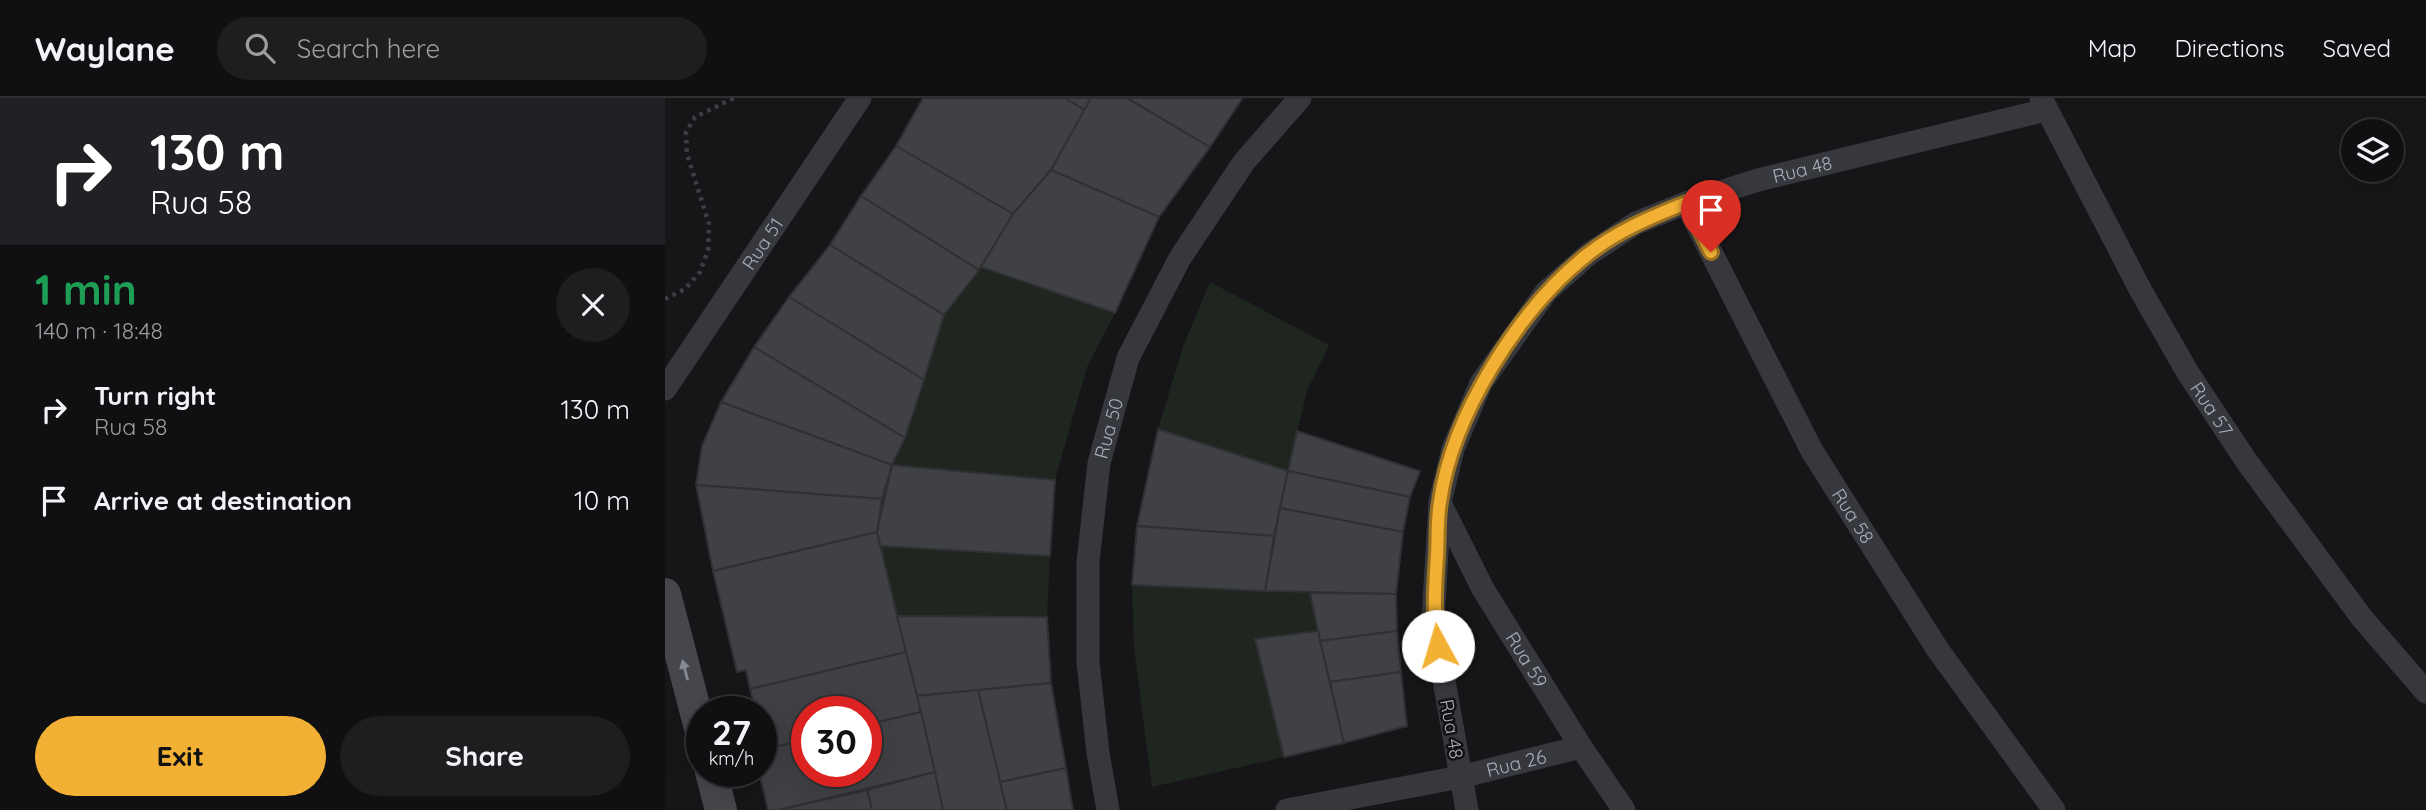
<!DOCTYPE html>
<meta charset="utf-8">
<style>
:root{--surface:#101012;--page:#1e1e20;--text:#f1f3f6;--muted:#9c9d9f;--line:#303032;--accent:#f2b134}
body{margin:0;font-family:Quicksand,sans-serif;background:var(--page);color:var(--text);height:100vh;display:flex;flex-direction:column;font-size:26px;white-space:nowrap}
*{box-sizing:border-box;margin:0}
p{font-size:23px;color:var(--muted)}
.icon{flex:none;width:38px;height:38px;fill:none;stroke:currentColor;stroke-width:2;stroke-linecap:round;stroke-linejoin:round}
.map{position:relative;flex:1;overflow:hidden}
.drawer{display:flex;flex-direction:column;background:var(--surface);width:665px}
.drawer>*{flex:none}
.banner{background:#202124;color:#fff;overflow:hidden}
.tools{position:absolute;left:1676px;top:21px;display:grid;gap:14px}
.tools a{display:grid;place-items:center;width:63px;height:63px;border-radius:50%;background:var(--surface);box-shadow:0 7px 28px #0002,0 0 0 2px var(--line);font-size:35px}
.speed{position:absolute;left:21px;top:598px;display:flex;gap:14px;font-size:35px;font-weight:700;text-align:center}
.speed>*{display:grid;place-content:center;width:91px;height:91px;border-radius:50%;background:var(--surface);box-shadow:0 7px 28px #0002,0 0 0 2px var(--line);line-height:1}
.speed small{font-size:18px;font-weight:400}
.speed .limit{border:10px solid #d22;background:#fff;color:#111}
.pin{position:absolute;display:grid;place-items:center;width:60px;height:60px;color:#fff;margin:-72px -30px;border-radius:50% 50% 50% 0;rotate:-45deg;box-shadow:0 0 7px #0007}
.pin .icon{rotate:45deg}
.me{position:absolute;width:77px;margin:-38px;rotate:354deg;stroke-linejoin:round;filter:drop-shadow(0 0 5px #0008)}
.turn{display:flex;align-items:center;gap:24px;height:147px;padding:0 35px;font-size:32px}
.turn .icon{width:91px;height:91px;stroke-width:2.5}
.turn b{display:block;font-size:49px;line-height:60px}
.round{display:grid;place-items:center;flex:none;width:74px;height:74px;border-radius:37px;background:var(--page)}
.summary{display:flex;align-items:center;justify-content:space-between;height:119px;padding:0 35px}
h1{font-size:42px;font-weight:800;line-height:52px;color:#1e9e55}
.action{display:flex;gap:14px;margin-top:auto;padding:14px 35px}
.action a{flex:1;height:80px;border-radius:42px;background:var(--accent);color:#111;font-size:28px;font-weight:800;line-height:80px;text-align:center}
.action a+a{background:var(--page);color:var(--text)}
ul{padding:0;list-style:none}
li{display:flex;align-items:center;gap:21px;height:91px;padding:0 35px}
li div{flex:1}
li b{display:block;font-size:26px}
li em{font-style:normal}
header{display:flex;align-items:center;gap:42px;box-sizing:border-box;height:98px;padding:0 35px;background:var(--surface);border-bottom:2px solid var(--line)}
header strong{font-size:33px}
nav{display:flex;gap:38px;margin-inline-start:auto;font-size:24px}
.search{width:490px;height:63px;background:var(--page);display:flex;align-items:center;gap:18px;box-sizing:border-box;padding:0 24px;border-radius:38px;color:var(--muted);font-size:26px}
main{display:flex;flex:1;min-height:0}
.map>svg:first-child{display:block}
</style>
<header>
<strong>Waylane</strong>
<div class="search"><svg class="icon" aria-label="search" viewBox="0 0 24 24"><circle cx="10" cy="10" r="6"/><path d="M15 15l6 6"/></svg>Search here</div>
<nav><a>Map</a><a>Directions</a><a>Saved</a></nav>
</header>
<main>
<section class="drawer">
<div class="banner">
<div class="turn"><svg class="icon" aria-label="right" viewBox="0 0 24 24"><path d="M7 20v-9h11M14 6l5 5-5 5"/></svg><div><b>130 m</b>Rua 58</div></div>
</div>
<div class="summary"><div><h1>1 min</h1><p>140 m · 18:48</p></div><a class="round"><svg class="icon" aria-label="close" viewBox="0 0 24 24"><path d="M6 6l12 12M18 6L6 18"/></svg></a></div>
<ul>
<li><svg class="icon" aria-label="right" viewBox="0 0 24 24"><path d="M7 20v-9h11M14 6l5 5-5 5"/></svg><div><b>Turn right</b><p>Rua 58</p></div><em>130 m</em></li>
<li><svg class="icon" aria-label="arrive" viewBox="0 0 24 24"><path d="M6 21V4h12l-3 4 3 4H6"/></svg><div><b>Arrive at destination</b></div><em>10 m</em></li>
</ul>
<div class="action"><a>Exit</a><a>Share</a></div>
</section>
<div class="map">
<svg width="1761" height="712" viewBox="0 0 1761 712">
<rect width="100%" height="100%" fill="#161618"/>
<!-- green -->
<g fill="#1e261f">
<polygon points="316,169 450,215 422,269 390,382 227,367 240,340 279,217"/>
<polygon points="545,184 664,247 642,293 623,373 493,331 519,246"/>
<polygon points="215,448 385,458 382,519 232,518"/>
<polygon points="467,487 645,495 653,533 591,541 619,659 487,689 469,550"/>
</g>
<!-- building -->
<g fill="#404145" stroke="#303034" stroke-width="2">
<polygon points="258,0 400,0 420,12 386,72 348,116 231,48"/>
<polygon points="400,0 426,0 420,12"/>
<polygon points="426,0 462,0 545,49 494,119 386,72"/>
<polygon points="462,0 576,0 577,1 545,49"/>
<polygon points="231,48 348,116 314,172 196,98"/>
<polygon points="386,72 494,119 450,215 316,169 348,116"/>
<polygon points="196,98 314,172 279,217 165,147"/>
<polygon points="165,147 279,217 259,282 124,199"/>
<polygon points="124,199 259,282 240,340 89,249"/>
<polygon points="89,249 240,340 227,367 56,304"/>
<polygon points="56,304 227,367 217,401 31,387 37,348"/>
<polygon points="493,331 623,373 609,438 472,428"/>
<polygon points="632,333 755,373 745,399 623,373"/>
<polygon points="227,367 390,382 385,458 215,448 212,434"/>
<polygon points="623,373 745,399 738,434 615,410"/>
<polygon points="31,387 217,401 212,434 48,473"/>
<polygon points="615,410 738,434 731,496 600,493"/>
<polygon points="472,428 609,438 600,493 467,487"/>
<polygon points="212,434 241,554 85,591 81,572 72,574 48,473"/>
<polygon points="645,495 731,496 732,533 655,543"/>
<polygon points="232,518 382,519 386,585 252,598"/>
<polygon points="653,533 679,645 619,659 590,541"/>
<polygon points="732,533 736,574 665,584 655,543"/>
<polygon points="241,554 256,614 201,627 201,614 142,614 142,642 99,652 96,638 96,614 91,614 85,591"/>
<polygon points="736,574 742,628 679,645 665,584"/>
<polygon points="386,585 401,670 335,684 313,592"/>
<polygon points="313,592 342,712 278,712 252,598"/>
<polygon points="256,614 270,674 114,712 103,712 94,674 96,674 96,652 142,642 142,674 201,674 201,627"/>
<polygon points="401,670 408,712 342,712 335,684"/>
<polygon points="270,674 278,712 207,712 202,692"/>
<polygon points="202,692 207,712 114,712"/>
</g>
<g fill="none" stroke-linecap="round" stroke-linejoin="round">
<!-- path -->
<polyline stroke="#3d3f44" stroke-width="4.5" stroke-dasharray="3.5 5" stroke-linecap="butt" points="0,201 20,191 35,174 43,152 44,126 22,56 21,34 30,19 69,0"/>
<!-- street -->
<g stroke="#37383d" stroke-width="23">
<path id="s1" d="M1376,0L1476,193L1523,275L1582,364L1697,520L1761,594"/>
<path id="s2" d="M1021,105L1147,353L1273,552L1389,712"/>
<path id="s3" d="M0,291L195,0"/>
<path id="s4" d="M776,407L818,491L916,649L959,712"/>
<path id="s5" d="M443,712L433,655L423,564V464L434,365L463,260L515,160L579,64L635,0"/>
<path id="s6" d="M622,712L795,679L916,649"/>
<path id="s7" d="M802,712L768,521L775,404L788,351L816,285L881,194L924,156L971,125L1021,105L1093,82L1381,12"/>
</g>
<!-- secondary -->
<g stroke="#45474d" stroke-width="32">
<polyline points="0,496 37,638"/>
<polyline points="46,674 56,712"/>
</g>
</g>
<!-- one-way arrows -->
<defs><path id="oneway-solid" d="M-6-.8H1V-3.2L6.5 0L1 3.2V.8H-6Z" transform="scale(1.75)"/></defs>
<use fill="#858993" href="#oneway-solid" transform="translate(20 572) rotate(-105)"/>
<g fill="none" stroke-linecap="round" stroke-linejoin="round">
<!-- route casing -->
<g stroke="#9d7322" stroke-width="18">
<path id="route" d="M773,548C768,517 770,488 772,457C773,440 772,421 775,404C787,317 854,211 922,157C952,133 986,119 1021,105L1046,154"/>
</g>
<!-- route -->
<use href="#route" stroke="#f2b134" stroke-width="12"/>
</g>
<g text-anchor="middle" stroke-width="5" stroke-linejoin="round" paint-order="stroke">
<!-- street labels -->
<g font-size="19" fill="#a8adb8" stroke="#111113">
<text dy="7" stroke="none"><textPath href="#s7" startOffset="838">Rua 48</textPath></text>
<text dy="7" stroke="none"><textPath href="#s3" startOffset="175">Rua 51</textPath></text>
<text dy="7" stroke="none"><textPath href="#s1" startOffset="355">Rua 57</textPath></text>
<text dy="7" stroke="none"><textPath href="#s5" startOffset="385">Rua 50</textPath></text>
<text dy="7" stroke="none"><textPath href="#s2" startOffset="355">Rua 58</textPath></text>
<text dy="7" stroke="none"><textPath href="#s4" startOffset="177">Rua 59</textPath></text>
<text transform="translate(787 631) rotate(80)" y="7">Rua 48</text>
<text dy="7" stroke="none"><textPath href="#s6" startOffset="234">Rua 26</textPath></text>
</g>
</g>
</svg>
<div class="tools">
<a><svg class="icon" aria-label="layers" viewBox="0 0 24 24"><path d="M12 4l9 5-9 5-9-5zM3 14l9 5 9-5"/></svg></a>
</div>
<div class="speed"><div>27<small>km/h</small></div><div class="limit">30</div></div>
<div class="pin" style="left:1046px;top:154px;background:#d93025"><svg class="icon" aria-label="arrive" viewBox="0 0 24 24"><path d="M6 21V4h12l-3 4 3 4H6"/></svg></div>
<svg class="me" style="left:773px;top:548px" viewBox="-20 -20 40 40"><circle r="19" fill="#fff"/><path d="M0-13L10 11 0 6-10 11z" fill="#f2b134"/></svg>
</div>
</main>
